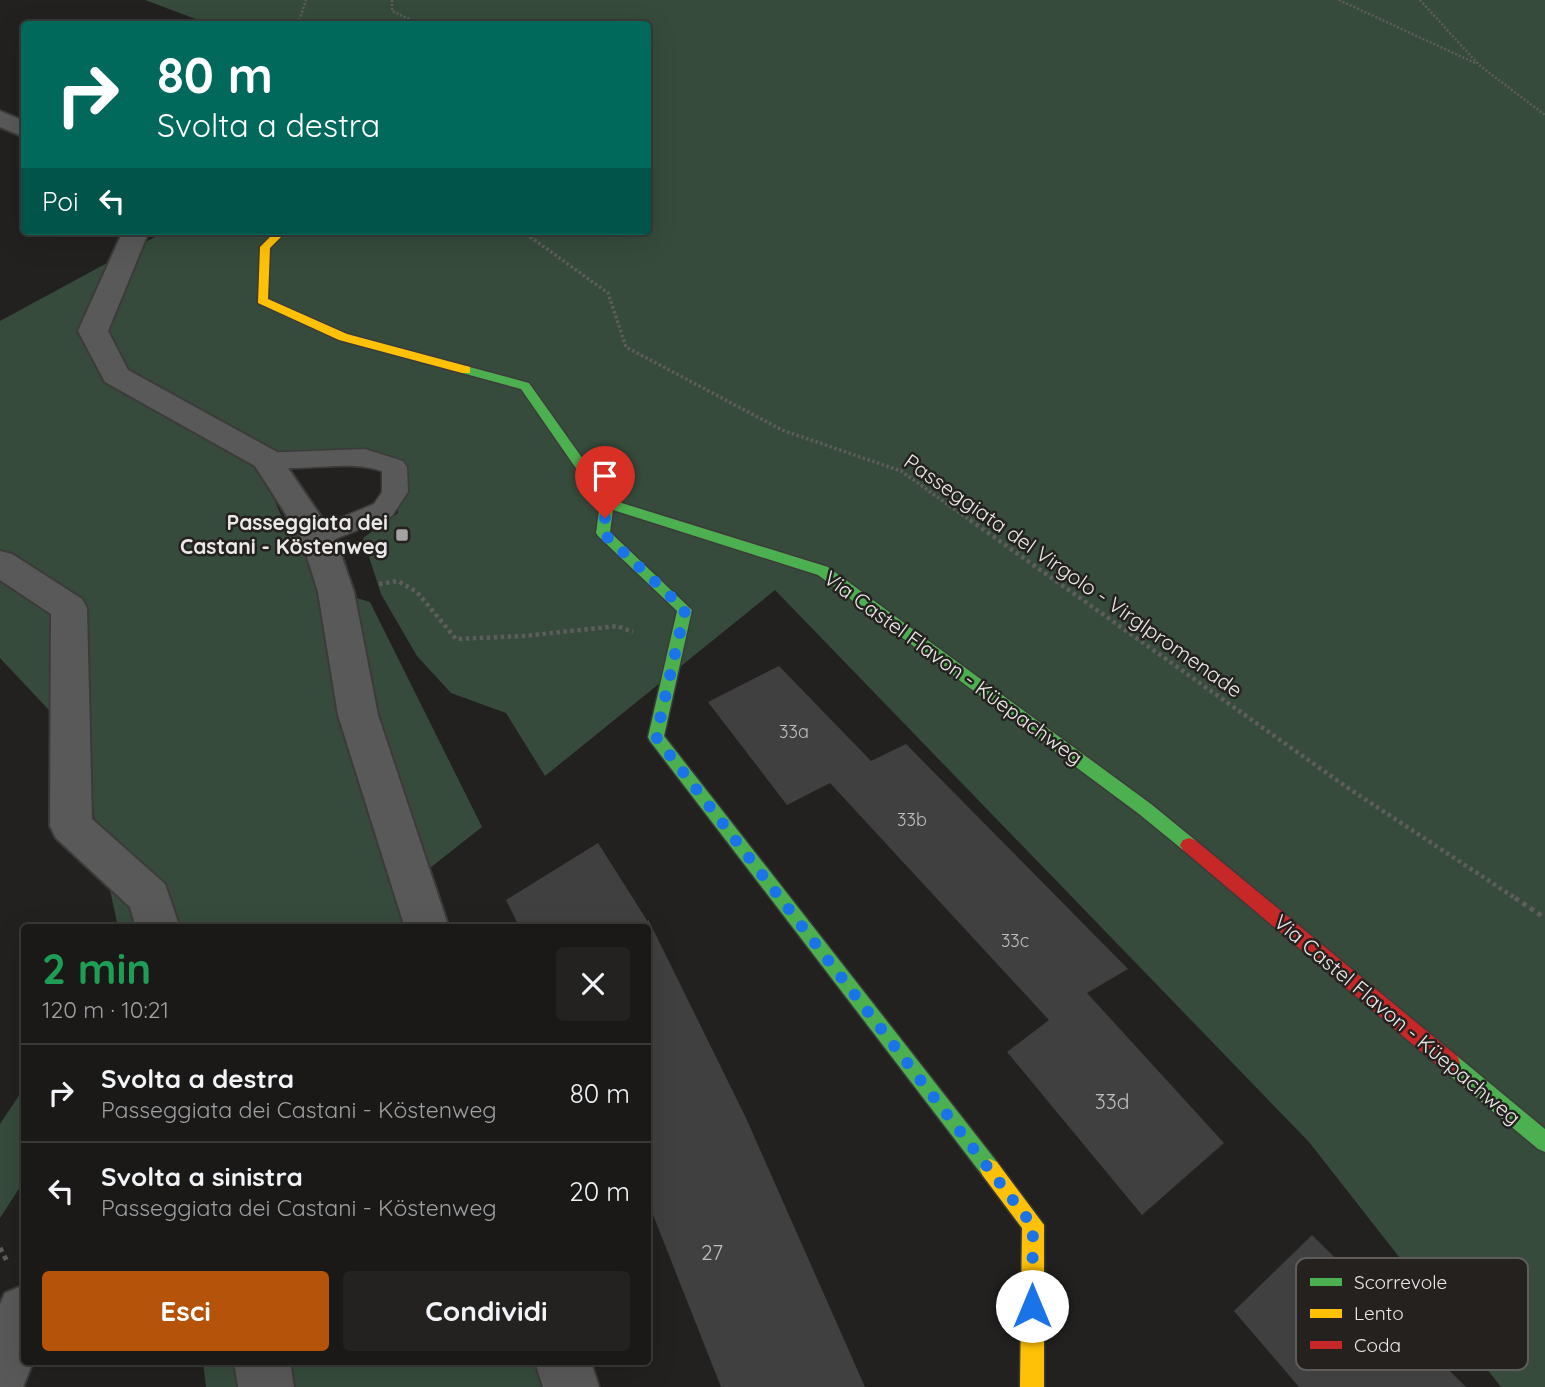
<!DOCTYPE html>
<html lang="it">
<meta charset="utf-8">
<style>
:root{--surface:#1a1918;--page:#232221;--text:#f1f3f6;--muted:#9fa0a2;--line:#383837;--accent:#b45309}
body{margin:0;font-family:Quicksand,sans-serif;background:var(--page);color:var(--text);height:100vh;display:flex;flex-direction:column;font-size:26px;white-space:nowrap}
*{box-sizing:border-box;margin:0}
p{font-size:23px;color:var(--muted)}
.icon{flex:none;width:38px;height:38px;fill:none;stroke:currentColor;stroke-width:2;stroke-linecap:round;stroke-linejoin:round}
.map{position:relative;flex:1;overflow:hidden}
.drawer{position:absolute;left:21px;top:924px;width:630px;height:441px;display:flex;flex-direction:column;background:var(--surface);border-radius:7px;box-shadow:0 7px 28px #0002,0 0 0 2px var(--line)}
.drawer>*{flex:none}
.top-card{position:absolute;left:21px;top:21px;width:630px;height:214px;border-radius:7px;box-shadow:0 7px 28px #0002,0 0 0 2px var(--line);background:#00695c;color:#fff;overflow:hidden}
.pin{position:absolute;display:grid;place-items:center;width:60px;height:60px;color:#fff;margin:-72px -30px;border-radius:50% 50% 50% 0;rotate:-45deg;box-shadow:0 0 7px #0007}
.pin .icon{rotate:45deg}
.me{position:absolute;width:77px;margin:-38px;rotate:0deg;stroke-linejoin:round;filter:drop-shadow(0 0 5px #0008)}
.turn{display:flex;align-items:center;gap:24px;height:147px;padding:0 21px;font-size:32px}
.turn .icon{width:91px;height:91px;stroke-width:2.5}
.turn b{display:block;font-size:49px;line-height:60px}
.then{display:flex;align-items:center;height:66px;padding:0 21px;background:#0003;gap:14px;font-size:26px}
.round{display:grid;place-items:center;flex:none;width:74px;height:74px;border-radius:7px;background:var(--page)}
.head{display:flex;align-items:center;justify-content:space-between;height:119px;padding:0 21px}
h1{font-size:42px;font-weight:700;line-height:52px;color:#1e9e55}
.action{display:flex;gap:14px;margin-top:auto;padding:14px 21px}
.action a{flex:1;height:80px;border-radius:7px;background:var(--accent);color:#fff;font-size:28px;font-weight:700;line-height:80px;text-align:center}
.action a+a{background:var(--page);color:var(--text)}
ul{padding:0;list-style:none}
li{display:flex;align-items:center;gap:21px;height:98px;padding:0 21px;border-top:2px solid var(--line)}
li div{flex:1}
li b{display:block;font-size:26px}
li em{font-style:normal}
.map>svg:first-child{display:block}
</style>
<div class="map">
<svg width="1545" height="1387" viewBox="0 0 1545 1387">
<rect width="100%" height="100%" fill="#232120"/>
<!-- green -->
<g fill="#364b3c">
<polygon points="145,0 1545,0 1545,1387 1501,1387 1309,1142 775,590 545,776 506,713 451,693 417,656 381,594 363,538 398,513 394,467 266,459 267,482 283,520 310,544 336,592 370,602 482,827 421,875 439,927 118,927 78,741 0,658 0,321 166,231 648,231 648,24 209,24"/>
<polygon points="24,1088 24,1181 0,1218 0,1124"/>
<polygon points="203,1362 584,1362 593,1387 206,1387"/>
</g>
<!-- building -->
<g fill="#414040">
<polygon points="779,666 871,761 906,744 1128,969 1087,993 1224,1143 1142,1215 1007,1052 1049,1020 830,783 787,805 708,702"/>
<polygon points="598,843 648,922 648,919 746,1118 865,1387 721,1387 648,1202 648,928 520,928 506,900"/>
<polygon points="1312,1235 1466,1387 1299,1387 1234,1311"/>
</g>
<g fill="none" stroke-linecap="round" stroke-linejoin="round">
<!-- lane casing -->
<g stroke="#3c3b3a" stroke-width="3">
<path id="lane" d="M365,449L403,461L407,467L408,492L392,516L318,546L309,543L305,537L309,531L374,504L382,492V471C342,458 298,475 257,465L253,459L257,453Z"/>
</g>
<!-- street casing -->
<g stroke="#3c3b3a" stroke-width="4">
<g id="street">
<polygon points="0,111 24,121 24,137 0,127"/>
<polygon points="123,231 149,231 108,331 128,370 277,452 335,537 354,592 378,715 449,928 405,928 338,715 318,592 301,538 255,466 105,382 78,331"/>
<polygon points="0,551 12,554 82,599 87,608 92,819 165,884 180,928 136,928 130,907 56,838 50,826 51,614 0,580"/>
<polygon points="24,1285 24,1362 33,1362 23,1387 0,1387 0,1304 5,1293"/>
<polygon points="234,1362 290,1362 294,1387 238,1387"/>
<polygon points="535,1362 591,1362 599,1387 543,1387"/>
</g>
</g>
<!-- fast casing -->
<g stroke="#3c3b3a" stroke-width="3">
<g id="fast">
<polygon points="466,366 529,383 612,500 828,567 1151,804 1195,840 1198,845 1195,850 1189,852 1183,850 1139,814 818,575 613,510 610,532 692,610 664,736 997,1162 1000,1169 997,1176 990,1179 983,1176 650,741 648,737 677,611 598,536 596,533 600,503 521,389 462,373 462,367"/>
<polygon points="1450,1054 1457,1056 1545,1129 1545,1152 1538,1149 1443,1070 1440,1063 1443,1056"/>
</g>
</g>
<!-- slow casing -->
<g stroke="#3c3b3a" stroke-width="3">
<g id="slow">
<polygon points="276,231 287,231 270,248 268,299 347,334 470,367 470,373 462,373 339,340 258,303 260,247"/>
<polygon points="990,1159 997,1162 1044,1225 1044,1387 1020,1387 1022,1228 983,1176 980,1169 983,1162"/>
</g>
</g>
<!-- jam casing -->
<g stroke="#3c3b3a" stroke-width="3">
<polygon id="jam" points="1189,838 1195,840 1457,1056 1460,1063 1457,1070 1450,1072 1443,1070 1183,850 1180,845 1183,840"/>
</g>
<!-- path-far3 -->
<g stroke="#5e5d5c" stroke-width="2.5" stroke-dasharray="2 2" stroke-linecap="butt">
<polyline points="392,0 392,11 420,24"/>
<polyline points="1339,0 1475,63"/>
<polyline points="1420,0 1479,65 1545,115"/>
<polyline points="298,24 306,0"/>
</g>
<!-- path-far2 -->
<polyline stroke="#5e5d5c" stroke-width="3.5" stroke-dasharray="2.5 2.5" stroke-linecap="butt" points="522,231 608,293 626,347 782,430 901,471 972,522"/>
<!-- path-far1 -->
<g stroke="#5e5d5c" stroke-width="4.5" stroke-dasharray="3.5 3.5" stroke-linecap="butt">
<polyline points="970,520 1345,786 1518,900"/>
<polyline points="379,584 398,581 417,592 456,639 524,636 617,626 633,632"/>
</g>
<!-- path -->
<g stroke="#5e5d5c" stroke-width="5" stroke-dasharray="4.5 4.5" stroke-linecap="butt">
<polyline points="1515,898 1545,918"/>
<polyline points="0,1248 8,1263"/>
</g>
<!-- lane -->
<use href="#lane" fill="#5a5959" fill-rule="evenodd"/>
<!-- street -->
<use href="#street" fill="#5a5959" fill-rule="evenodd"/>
<!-- fast -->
<use href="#fast" fill="#4caf50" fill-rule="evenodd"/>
<!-- slow -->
<use href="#slow" fill="#ffc107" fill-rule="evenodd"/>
<!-- jam -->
<use href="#jam" fill="#c62828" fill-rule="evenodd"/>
</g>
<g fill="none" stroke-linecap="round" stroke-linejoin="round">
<!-- route -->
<polyline stroke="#1a73e8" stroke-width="12" stroke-dasharray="0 21.6" points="605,518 603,533 685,610 656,737 1033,1226 1032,1306"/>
</g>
<!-- markers -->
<rect fill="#a4a2a2" stroke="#24211f" stroke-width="2.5" x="395" y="528" width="14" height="14" rx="3.5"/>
<g text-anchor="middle" stroke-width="5" stroke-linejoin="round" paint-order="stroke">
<!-- number labels -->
<g font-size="18" fill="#c0bebe">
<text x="794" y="738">33a</text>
<text x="912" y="826">33b</text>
<text x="1015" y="947">33c</text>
</g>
<!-- poi labels -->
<g font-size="21" font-weight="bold" fill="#eae8e8" stroke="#24211f" text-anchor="end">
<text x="388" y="530">Passeggiata dei<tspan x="388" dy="24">Castani - Köstenweg</tspan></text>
</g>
<!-- street labels -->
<g font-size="21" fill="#eae8e8" stroke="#24211f">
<text transform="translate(1073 576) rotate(35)" y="7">Passeggiata del Virgolo - Virglpromenade</text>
<text transform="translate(953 668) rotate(36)" y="7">Via Castel Flavon - Küepachweg</text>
<text transform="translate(1397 1020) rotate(40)" y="7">Via Castel Flavon - Küepachweg</text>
</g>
<!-- near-number labels -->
<g font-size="21" fill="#c0bebe">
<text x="1112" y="1109">33d</text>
<text x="712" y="1260">27</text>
</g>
</g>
<!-- legend -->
<rect x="1296" y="1258" width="232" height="112" rx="10" fill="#24211f" stroke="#5f5d5b" stroke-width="2"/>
<rect x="1310" y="1278" width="32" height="8" fill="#4caf50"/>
<rect x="1310" y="1309" width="32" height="9" fill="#ffc107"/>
<rect x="1310" y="1341" width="32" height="8" fill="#c62828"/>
<g font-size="19" fill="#eae8e8">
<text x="1354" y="1289">Scorrevole</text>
<text x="1354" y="1320">Lento</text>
<text x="1354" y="1352">Coda</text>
</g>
</svg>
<div class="pin" style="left:605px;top:518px;background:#d93025"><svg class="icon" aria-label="arrive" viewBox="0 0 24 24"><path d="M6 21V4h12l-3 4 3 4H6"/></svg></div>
<svg class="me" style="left:1032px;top:1306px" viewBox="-20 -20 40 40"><circle r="19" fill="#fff"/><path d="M0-13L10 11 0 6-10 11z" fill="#1a73e8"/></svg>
<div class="top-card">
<div class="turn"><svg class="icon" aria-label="right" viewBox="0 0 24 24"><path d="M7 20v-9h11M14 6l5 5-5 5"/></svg><div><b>80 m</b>Svolta a destra</div></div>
<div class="then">Poi<svg class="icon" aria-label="left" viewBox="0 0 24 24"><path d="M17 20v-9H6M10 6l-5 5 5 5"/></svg></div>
</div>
<section class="drawer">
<div class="head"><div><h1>2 min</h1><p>120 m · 10:21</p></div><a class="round"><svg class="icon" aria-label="close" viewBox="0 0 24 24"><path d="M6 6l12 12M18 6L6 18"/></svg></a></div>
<ul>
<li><svg class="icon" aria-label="right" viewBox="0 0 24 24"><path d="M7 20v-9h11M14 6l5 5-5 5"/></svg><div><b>Svolta a destra</b><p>Passeggiata dei Castani - Köstenweg</p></div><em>80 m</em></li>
<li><svg class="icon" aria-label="left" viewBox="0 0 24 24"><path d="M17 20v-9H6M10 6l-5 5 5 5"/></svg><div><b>Svolta a sinistra</b><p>Passeggiata dei Castani - Köstenweg</p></div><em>20 m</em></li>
</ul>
<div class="action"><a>Esci</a><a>Condividi</a></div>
</section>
</div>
